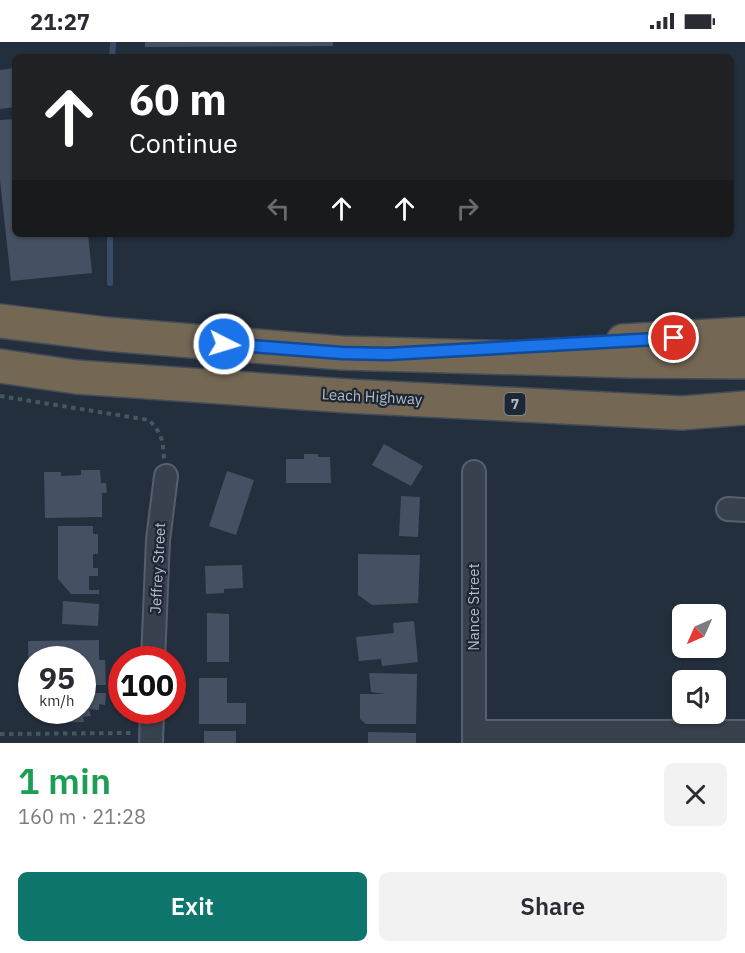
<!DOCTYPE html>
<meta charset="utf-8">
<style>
:root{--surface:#fff;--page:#f2f2f3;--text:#2b2b33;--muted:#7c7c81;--accent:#0f766e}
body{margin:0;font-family:"IBM Plex Sans",sans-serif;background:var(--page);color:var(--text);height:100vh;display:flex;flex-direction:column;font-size:22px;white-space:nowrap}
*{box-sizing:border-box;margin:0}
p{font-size:20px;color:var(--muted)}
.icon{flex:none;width:33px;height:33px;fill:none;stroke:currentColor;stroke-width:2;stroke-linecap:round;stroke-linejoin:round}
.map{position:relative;height:701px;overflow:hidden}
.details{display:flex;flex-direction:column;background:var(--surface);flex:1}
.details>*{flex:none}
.hud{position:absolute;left:12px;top:12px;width:722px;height:183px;border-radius:9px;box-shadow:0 2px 4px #0004;background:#202124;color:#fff;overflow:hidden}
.needle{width:39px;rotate:225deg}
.controls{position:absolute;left:672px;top:562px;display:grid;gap:12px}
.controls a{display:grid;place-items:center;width:54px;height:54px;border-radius:9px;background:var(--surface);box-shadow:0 2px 4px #0004;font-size:30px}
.speed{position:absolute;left:18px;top:604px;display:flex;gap:12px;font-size:30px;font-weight:700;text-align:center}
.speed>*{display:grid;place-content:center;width:78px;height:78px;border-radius:50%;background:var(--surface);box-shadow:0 2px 4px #0004;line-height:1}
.speed small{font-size:15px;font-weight:400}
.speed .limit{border:9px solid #d22;background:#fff;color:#111}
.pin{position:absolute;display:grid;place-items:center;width:51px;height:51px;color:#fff;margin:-26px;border:3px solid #fff;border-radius:50%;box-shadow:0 2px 6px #0007}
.me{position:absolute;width:66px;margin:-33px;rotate:95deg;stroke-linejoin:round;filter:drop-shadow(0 0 4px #0008)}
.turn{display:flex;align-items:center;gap:21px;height:126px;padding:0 18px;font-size:27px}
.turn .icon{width:78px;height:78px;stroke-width:2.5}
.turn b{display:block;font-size:42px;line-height:51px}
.lanes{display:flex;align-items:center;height:57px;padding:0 18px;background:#0003;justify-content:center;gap:30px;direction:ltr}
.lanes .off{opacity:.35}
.round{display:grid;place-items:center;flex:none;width:63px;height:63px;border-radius:9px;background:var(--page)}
.overview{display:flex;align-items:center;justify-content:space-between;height:102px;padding:0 18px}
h1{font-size:36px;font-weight:600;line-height:45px;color:#1e9e55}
.cta{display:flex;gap:12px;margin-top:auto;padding:12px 18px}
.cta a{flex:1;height:69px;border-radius:9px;background:var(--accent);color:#fff;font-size:24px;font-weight:600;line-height:69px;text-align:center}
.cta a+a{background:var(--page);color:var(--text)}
.status{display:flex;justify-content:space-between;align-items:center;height:42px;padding:0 30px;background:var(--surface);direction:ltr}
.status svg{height:16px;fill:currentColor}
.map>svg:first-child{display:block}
</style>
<div class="status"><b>21:27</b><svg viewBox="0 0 49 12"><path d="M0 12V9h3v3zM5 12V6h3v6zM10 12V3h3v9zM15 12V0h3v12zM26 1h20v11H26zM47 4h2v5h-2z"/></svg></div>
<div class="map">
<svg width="745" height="701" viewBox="0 0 745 701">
<rect width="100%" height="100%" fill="#242f3e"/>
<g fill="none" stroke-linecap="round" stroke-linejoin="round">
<!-- stream -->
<g stroke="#394c67" stroke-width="6">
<polyline points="112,15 113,2"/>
<polyline points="110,241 110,192"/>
</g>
</g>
<!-- building -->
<g fill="#455162">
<polygon points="145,0 333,0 333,4 145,5"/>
<polygon points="14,26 15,65 0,67 0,28"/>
<polygon points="15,77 15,192 88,192 92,231 11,239 0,138 0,78"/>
<polygon points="384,402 423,424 411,444 372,423"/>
<polygon points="304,412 318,412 318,415 330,415 331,441 286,441 286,417 304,417"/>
<polygon points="81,428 100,428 101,441 106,441 107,451 102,451 102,475 45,476 44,430 61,430 61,434 81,433"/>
<polygon points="227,429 254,438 236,493 209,484"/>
<polygon points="401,454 420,455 418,495 399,494"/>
<polygon points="58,484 93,484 93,492 98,492 98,512 93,512 93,526 98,526 98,534 89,534 89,548 99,548 99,552 71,552 58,537"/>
<polygon points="358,512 420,513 418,561 372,563 358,553"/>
<polygon points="242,523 243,546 224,547 224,551 206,552 205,524"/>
<polygon points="63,559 99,562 98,584 62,582"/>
<polygon points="207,571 229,572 229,620 207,620"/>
<polygon points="414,579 418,620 382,624 381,617 359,619 356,595 394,591 393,581"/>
<polygon points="99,598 99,618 105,618 106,643 82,643 82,618 32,618 32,639 29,637 28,599"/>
<polygon points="369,631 417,632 416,682 366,682 360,677 360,652 386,652 371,650"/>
<polygon points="199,636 227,636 227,661 246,661 246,682 199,682"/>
<polygon points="82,648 95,648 94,651 106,651 105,663 99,662 99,668 89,667 91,674 83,675 84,680 43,681 43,669 82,669"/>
<rect x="204" y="689" width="32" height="12"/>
<polygon points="368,690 416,691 416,701 368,701"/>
</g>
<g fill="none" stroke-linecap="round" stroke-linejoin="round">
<!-- minor casing -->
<g stroke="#565f6c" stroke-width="26">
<g id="minor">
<polyline points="474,430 474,701"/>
<polyline points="728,467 745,468"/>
<polyline points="153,618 158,498 166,434"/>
<polyline points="474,690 745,690"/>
<polyline points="151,701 152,669"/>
</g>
</g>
<!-- highway casing -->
<g stroke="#434c59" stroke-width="36">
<g id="highway">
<polyline points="0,279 106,292 342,311 630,319 745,320"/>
<polyline points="623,299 745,292"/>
<polyline points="0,324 76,335 348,354 682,371 745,366"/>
</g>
</g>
<!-- path -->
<g stroke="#44595c" stroke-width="4" stroke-dasharray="4.5 4.5" stroke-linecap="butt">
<path d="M0,354L149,378C162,391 163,399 164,417"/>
<polyline points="0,692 132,691"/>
</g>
<!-- minor -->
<use href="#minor" stroke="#38414e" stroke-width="22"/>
<!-- highway -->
<use href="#highway" stroke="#746855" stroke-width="33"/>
</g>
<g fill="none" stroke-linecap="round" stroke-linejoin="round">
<!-- route casing -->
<g stroke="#114b97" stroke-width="15">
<polyline id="route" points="224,302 342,311 388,312 674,296"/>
</g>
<!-- route -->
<use href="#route" stroke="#1a73e8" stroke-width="10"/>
</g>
<g text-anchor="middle" stroke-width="4.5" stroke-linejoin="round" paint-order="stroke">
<!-- shield labels -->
<rect fill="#1d2633" stroke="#878f9c" stroke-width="1.5" x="504.5" y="351" width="21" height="22" rx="4.5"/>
<g font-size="14" font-weight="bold" fill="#b4bcc9">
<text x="515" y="367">7</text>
</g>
<!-- street labels -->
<g font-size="15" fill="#b4bcc9" stroke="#1d2633">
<text transform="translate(372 355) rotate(3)" y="5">Leach Highway</text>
<text transform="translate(158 526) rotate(-87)" y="5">Jeffrey Street</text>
<text transform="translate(474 565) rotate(-90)" y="5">Nance Street</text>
</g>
</g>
</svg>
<div class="controls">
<a><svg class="needle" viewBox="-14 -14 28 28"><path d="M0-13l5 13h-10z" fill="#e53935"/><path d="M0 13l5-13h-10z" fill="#7c7c81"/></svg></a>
<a><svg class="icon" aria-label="sound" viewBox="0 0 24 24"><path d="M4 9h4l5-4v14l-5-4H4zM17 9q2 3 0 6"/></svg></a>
</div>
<div class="speed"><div>95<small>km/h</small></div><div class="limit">100</div></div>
<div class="pin" style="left:674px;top:296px;background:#d93025"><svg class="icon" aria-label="arrive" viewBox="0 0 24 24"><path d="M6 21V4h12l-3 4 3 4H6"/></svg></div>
<svg class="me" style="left:224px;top:302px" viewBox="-20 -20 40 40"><circle r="17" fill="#1a73e8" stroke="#fff" stroke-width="3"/><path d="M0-11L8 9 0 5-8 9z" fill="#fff"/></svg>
<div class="hud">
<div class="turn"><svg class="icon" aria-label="ahead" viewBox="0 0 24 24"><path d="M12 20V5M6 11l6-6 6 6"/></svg><div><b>60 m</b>Continue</div></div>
<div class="lanes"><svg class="icon off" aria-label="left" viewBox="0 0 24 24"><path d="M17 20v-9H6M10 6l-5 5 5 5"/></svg><svg class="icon" aria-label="ahead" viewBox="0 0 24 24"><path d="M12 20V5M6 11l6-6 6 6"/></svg><svg class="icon" aria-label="ahead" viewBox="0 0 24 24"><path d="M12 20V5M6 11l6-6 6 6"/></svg><svg class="icon off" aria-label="right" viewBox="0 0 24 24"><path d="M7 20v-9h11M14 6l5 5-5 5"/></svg></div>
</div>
</div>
<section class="details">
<div class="overview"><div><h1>1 min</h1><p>160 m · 21:28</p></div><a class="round"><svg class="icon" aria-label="close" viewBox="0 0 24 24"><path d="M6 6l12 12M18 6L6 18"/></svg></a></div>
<div class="cta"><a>Exit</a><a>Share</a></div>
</section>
